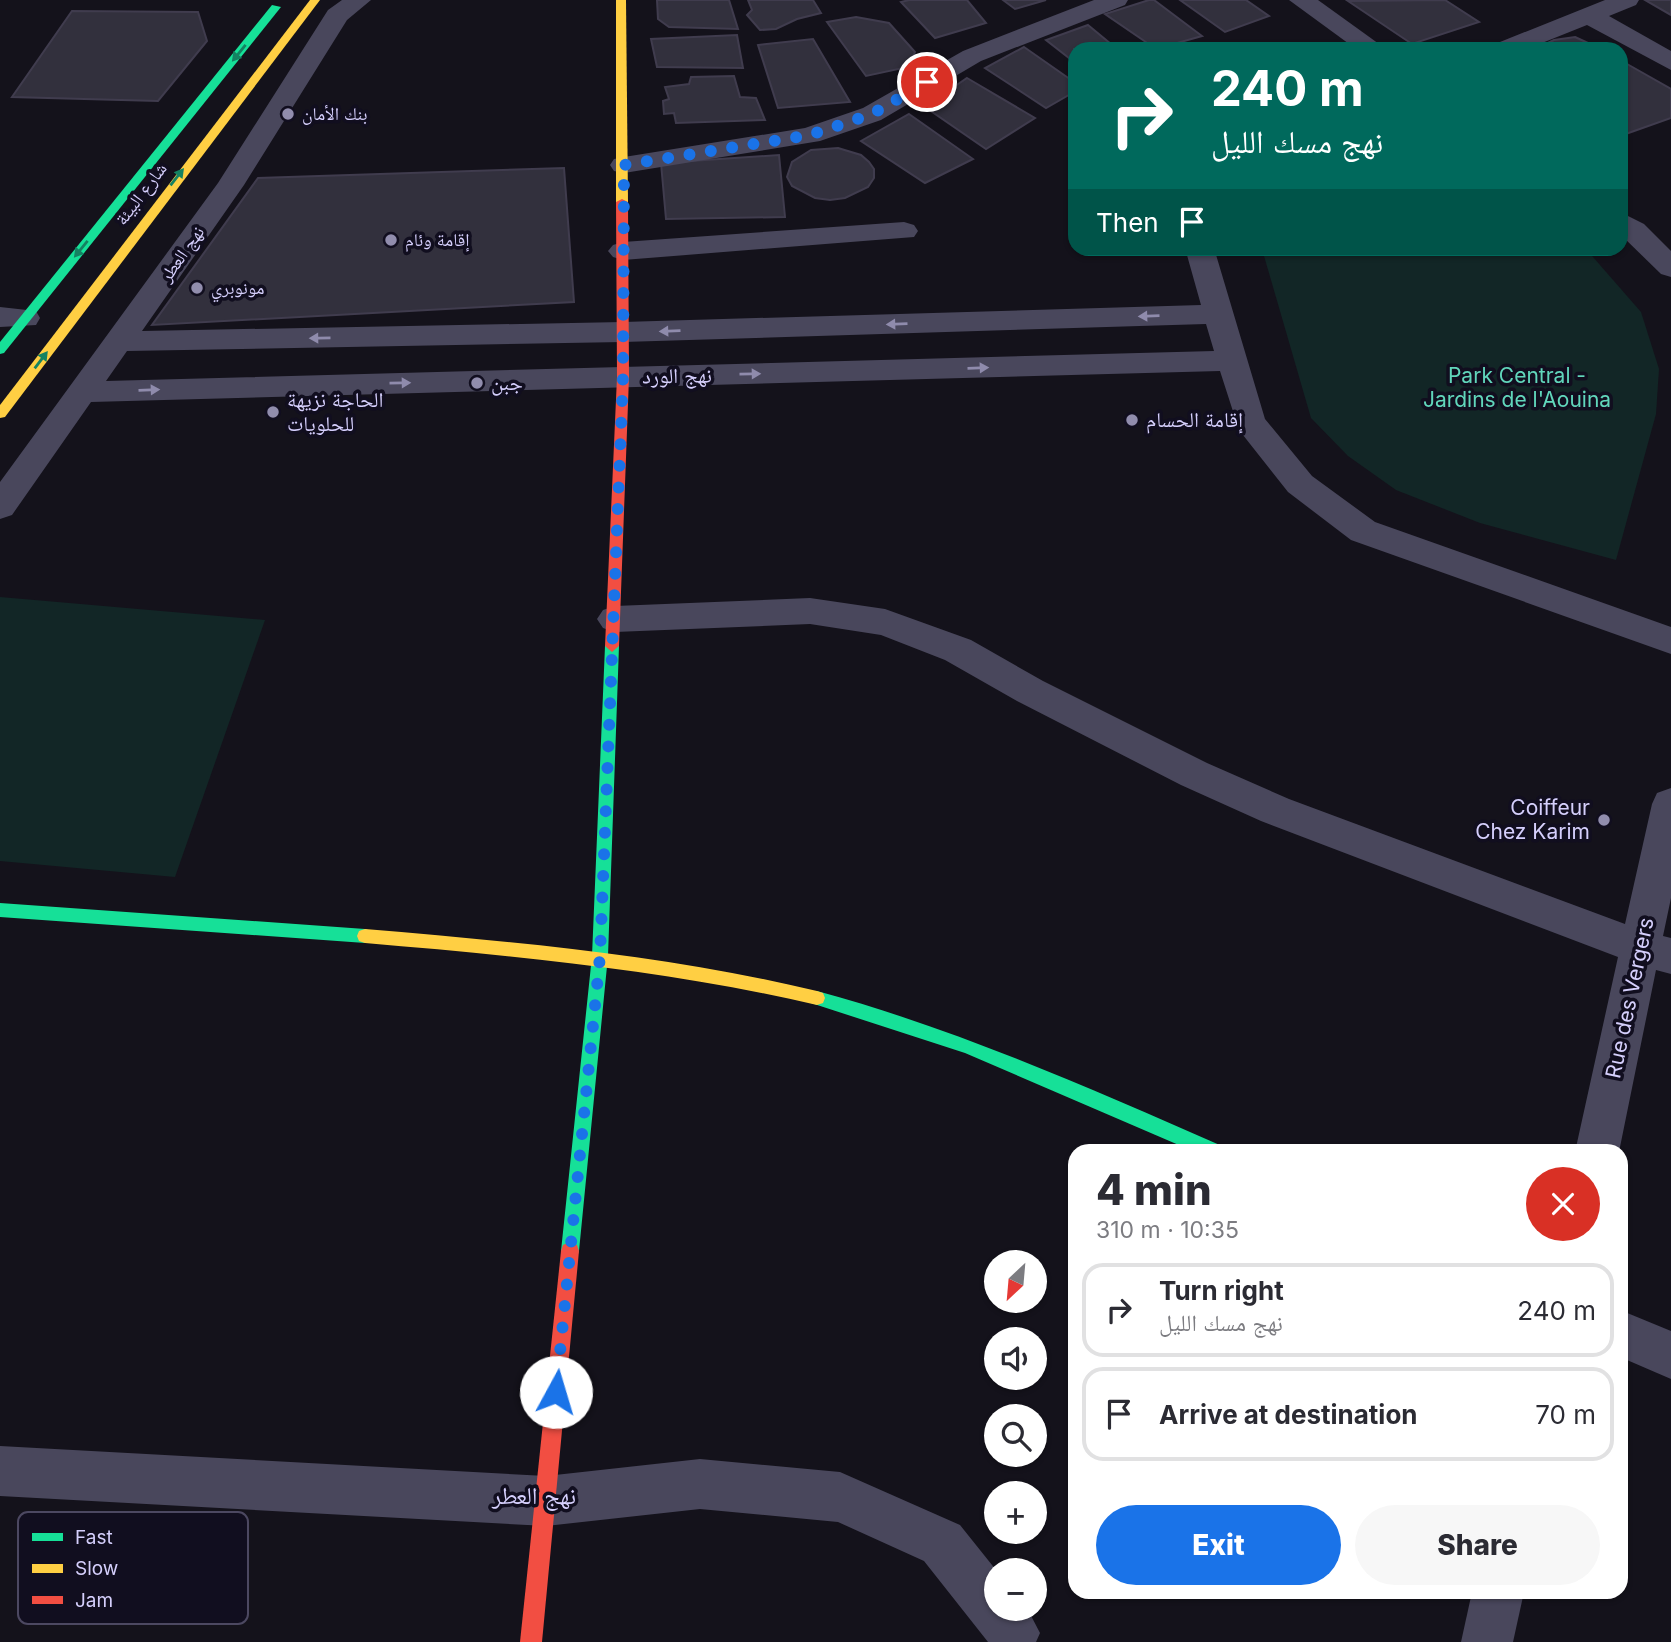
<!DOCTYPE html>
<meta charset="utf-8">
<style>
:root{--surface:#fff;--page:#f7f7f7;--text:#2b2b33;--muted:#7c7c81;--line:#e1e1e2;--accent:#1a73e8}
body{margin:0;font-family:Inter,"Noto Naskh Arabic",sans-serif;background:var(--page);color:var(--text);height:100vh;display:flex;flex-direction:column;font-size:26px;white-space:nowrap}
*{box-sizing:border-box;margin:0}
p{font-size:23px;color:var(--muted)}
.icon{flex:none;width:38px;height:38px;fill:none;stroke:currentColor;stroke-width:2;stroke-linecap:round;stroke-linejoin:round}
.map{position:relative;flex:1;overflow:hidden}
.drawer{position:absolute;left:1068px;top:1144px;width:560px;height:455px;display:flex;flex-direction:column;background:var(--surface);border-radius:21px;box-shadow:0 2px 5px #0004}
.drawer>*{flex:none}
.top-card{position:absolute;left:1068px;top:42px;width:560px;height:214px;border-radius:21px;box-shadow:0 2px 5px #0004;background:#00695c;color:#fff;overflow:hidden}
.needle{width:46px;rotate:206deg}
.controls{position:absolute;left:984px;top:1250px;display:grid;gap:14px}
.controls a{display:grid;place-items:center;width:63px;height:63px;border-radius:50%;background:var(--surface);box-shadow:0 2px 5px #0004;font-size:35px}
.pin{position:absolute;display:grid;place-items:center;width:60px;height:60px;color:#fff;margin:-30px;border:4px solid #fff;border-radius:50%;box-shadow:0 2px 7px #0007}
.me{position:absolute;width:77px;margin:-38px;rotate:6deg;stroke-linejoin:round;filter:drop-shadow(0 0 5px #0008)}
.turn{display:flex;align-items:center;gap:24px;height:147px;padding:0 28px;font-size:32px}
.turn .icon{width:91px;height:91px;stroke-width:2.5}
.turn b{display:block;font-size:49px;line-height:60px}
.then{display:flex;align-items:center;height:66px;padding:0 28px;background:#0003;gap:14px;font-size:26px}
.round{display:grid;place-items:center;flex:none;width:74px;height:74px;border-radius:37px;background:var(--page)}
.headline{display:flex;align-items:center;justify-content:space-between;height:119px;padding:0 28px}
h1{font-size:42px;font-weight:800;line-height:52px}
.button{display:flex;gap:14px;margin-top:auto;padding:14px 28px}
.button a{flex:1;height:80px;border-radius:42px;background:var(--accent);color:#fff;font-size:28px;font-weight:800;line-height:80px;text-align:center}
.button a+a{background:var(--page);color:var(--text)}
ul{padding:0;list-style:none}
li{display:flex;align-items:center;gap:21px;height:94px;margin:0 14px 10px;padding:0 14px;border:4px solid var(--line);border-radius:21px}
li div{flex:1}
li b{display:block;font-size:26px}
li em{font-style:normal}
.map>svg:first-child{display:block}
</style>
<div class="map">
<svg width="1671" height="1642" viewBox="0 0 1671 1642">
<rect width="100%" height="100%" fill="#14121b"/>
<!-- green -->
<g fill="#122626">
<polygon points="1262,249 1586,249 1641,312 1659,369 1656,414 1616,560 1480,523 1396,490 1348,456 1311,418"/>
<polygon points="0,597 265,620 175,877 0,861"/>
</g>
<!-- building -->
<g fill="#32303d" stroke="#403c4e" stroke-width="2">
<polygon points="657,0 729,0 738,29 669,27 658,19"/>
<polygon points="748,0 813,0 821,13 797,19 776,29 760,30 747,15 752,10"/>
<polygon points="909,0 967,0 986,23 935,38 901,2"/>
<polygon points="1003,0 1046,0 1015,9"/>
<polygon points="1149,0 1154,0 1202,36 1156,49 1105,14"/>
<polygon points="1180,0 1246,0 1269,16 1225,32"/>
<polygon points="1445,0 1479,22 1412,44 1348,1"/>
<polygon points="1645,0 1671,0 1671,15"/>
<polygon points="72,11 198,12 207,41 158,101 12,97"/>
<polygon points="856,17 889,23 915,52 908,67 866,76 827,22"/>
<polygon points="1088,25 1117,49 1074,49 1074,62 1046,40"/>
<polygon points="737,35 743,68 657,67 651,39"/>
<polygon points="1575,37 1601,49 1535,49 1554,40"/>
<polygon points="813,39 850,102 778,108 758,45"/>
<polygon points="1024,47 1074,82 1074,92 1046,108 985,68"/>
<polygon points="1620,60 1671,89 1671,118 1620,136"/>
<polygon points="734,76 740,97 756,98 765,120 676,123 674,113 664,114 663,101 669,99 665,87 689,84 691,77"/>
<polygon points="967,78 1035,118 986,149 925,107"/>
<polygon points="909,114 973,159 925,183 861,141"/>
<polygon points="838,148 861,155 869,162 874,169 874,178 868,187 845,198 830,200 815,198 792,186 787,177 792,162 811,150"/>
<polygon points="779,155 785,217 666,219 661,163"/>
<polygon points="564,168 574,302 152,325 258,178"/>
</g>
<g fill="none" stroke-linecap="round" stroke-linejoin="round">
<!-- street -->
<g fill="#49475c" fill-rule="evenodd">
<path d="M342,0H371L347,20L244,185L142,331L623,322L1201,305L1185,248H1214L1265,419L1312,476L1375,522L1671,627V654L1351,540L1288,492L1239,430L1220,371L91,402L12,515L0,519V482L218,183L328,10ZM1206,324L1214,351L106,381L127,351L623,342Z"/>
<polygon points="1094,0 1128,0 1125,5 981,61 881,120 820,141 624,173 614,171 610,165 614,159 624,157 805,128 863,108 963,51"/>
<polygon points="1289,0 1318,0 1386,49 1356,49"/>
<polygon points="1605,0 1639,0 1636,5 1609,16 1671,51 1671,70 1587,25 1527,49 1491,49 1495,44"/>
<polygon points="1620,212 1644,224 1671,251 1671,277 1661,274 1620,234"/>
<polygon points="904,222 914,225 918,231 914,237 623,260 613,257 608,251 613,245 623,242"/>
<polygon points="0,307 36,311 40,318 36,325 0,327"/>
<polygon points="810,598 885,609 971,640 1043,681 1207,763 1289,799 1625,924 1652,804 1657,793 1671,788 1671,898 1663,936 1671,938 1671,974 1656,970 1619,1152 1575,1152 1618,957 1261,821 1181,785 1017,701 945,660 881,635 810,624 615,632 603,628 597,619 603,610 615,606"/>
<polygon points="1620,1310 1671,1331 1671,1379 1620,1357"/>
<polygon points="0,1446 546,1476 700,1459 840,1472 960,1525 996,1570 996,1608 1027,1608 1040,1633 1036,1642 988,1642 924,1561 838,1522 700,1509 546,1526 0,1496"/>
<polygon points="1472,1592 1524,1592 1513,1642 1461,1642"/>
</g>
<!-- fast -->
<g fill="#16e098" fill-rule="evenodd">
<polygon points="272,5 281,7 4,353 0,354 0,342"/>
<polygon points="612,640 619,646 608,956 579,1251 577,1257 570,1260 563,1257 561,1251 592,956 605,646"/>
<polygon points="0,903 365,929 371,931 373,936 371,941 365,943 0,917"/>
<path d="M817,991C957,1029 1089,1088 1222,1146L1225,1152H1195L965,1053L811,1003L809,998L811,993Z"/>
</g>
<!-- slow -->
<g fill="#ffcf43" fill-rule="evenodd">
<polygon points="310,0 320,0 5,417 0,418 0,405"/>
<polygon points="616,0 626,0 628,202 622,205 616,202"/>
<path d="M365,929C517,942 668,955 817,991L823,993L825,998L823,1003L817,1005C668,970 517,956 365,943L359,941L357,936L359,931Z"/>
</g>
<!-- jam -->
<g fill="#f24e42" fill-rule="evenodd">
<polygon points="622,199 628,202 629,377 619,646 612,652 605,646 617,377 616,202"/>
<polygon points="570,1242 577,1245 579,1251 542,1642 520,1642 561,1251 563,1245"/>
</g>
</g>
<!-- one-way arrows -->
<defs><path id="oneway-solid" d="M-6-.8H1V-3.2L6.5 0L1 3.2V.8H-6Z" transform="scale(1.75)"/></defs>
<g fill="#148262">
<use href="#oneway-solid" transform="translate(239 53) rotate(129)"/>
<use href="#oneway-solid" transform="translate(177 177) rotate(-52)"/>
<use href="#oneway-solid" transform="translate(81 249) rotate(129)"/>
<use href="#oneway-solid" transform="translate(41 360) rotate(-53)"/>
</g>
<g fill="#8f8bac">
<use href="#oneway-solid" transform="translate(1149 316) rotate(178)"/>
<use href="#oneway-solid" transform="translate(897 324) rotate(178)"/>
<use href="#oneway-solid" transform="translate(670 331) rotate(178)"/>
<use href="#oneway-solid" transform="translate(320 338) rotate(179)"/>
<use href="#oneway-solid" transform="translate(978 368) rotate(-2)"/>
<use href="#oneway-solid" transform="translate(750 374) rotate(-1)"/>
<use href="#oneway-solid" transform="translate(400 383) rotate(-1)"/>
<use href="#oneway-solid" transform="translate(149 390) rotate(-2)"/>
</g>
<g fill="none" stroke-linecap="round" stroke-linejoin="round">
<!-- route -->
<polyline stroke="#1a73e8" stroke-width="12" stroke-dasharray="0 21.6" points="556,1392 600,956 623,377 624,165 810,135 872,114 927,82"/>
</g>
<!-- markers -->
<g fill="#918dad" stroke="#110e1f" stroke-width="2.5">
<circle cx="288" cy="114" r="7"/>
<circle cx="391" cy="240" r="7"/>
<circle cx="197" cy="288" r="7"/>
<circle cx="477" cy="383" r="7"/>
<circle cx="273" cy="412" r="7"/>
<circle cx="1132" cy="420" r="7"/>
<circle cx="1604" cy="820" r="7"/>
</g>
<g text-anchor="middle" stroke-width="7" stroke-linejoin="round" paint-order="stroke">
<!-- far-poi labels -->
<g font-size="18" fill="#d5cffc" stroke="#110e1f" text-anchor="start">
<text x="302" y="120">بنك الأمان</text>
<text x="405" y="246">إقامة وئام</text>
<text x="211" y="294">مونوبري</text>
</g>
<!-- far-street labels -->
<g font-size="18" fill="#d5cffc" stroke="#110e1f">
<text transform="translate(141 194) rotate(-53)" y="6">شارع البيئة</text>
<text transform="translate(182 254) rotate(-55)" y="6">نهج العطر</text>
</g>
<!-- street labels -->
<g font-size="21" fill="#d5cffc" stroke="#110e1f">
<text transform="translate(677 376) rotate(-1)" y="7">نهج الورد</text>
<text transform="translate(1630 998) rotate(-78)" y="7">Rue des Vergers</text>
</g>
<!-- park labels -->
<g font-size="21" fill="#61d6bb" stroke="#110e1f">
<text x="1517" y="383">Park Central -<tspan x="1517" dy="24">Jardins de l'Aouina</tspan></text>
</g>
<!-- poi labels -->
<g font-size="21" fill="#d5cffc" stroke="#110e1f" text-anchor="start">
<text x="491" y="390">جبن</text>
<text x="287" y="407">الحاجة نزيهة<tspan x="287" dy="24">للحلويات</tspan></text>
<text x="1146" y="427">إقامة الحسام</text>
<text x="1590" y="815" text-anchor="end">Coiffeur<tspan x="1590" dy="24">Chez Karim</tspan></text>
</g>
<!-- near-street labels -->
<g font-size="24" fill="#d5cffc" stroke="#110e1f">
<text x="534" y="1504">نهج العطر</text>
</g>
</g>
<!-- legend -->
<rect x="18" y="1512" width="230" height="112" rx="10" fill="#110e1f" stroke="#4c4861" stroke-width="2"/>
<rect x="32" y="1533" width="31" height="8" fill="#16e098"/>
<rect x="32" y="1564" width="31" height="9" fill="#ffcf43"/>
<rect x="32" y="1596" width="31" height="8" fill="#f24e42"/>
<g font-size="19" fill="#d5cffc">
<text x="75" y="1544">Fast</text>
<text x="75" y="1575">Slow</text>
<text x="75" y="1607">Jam</text>
</g>
</svg>
<div class="controls">
<a><svg class="needle" viewBox="-14 -14 28 28"><path d="M0-13l5 13h-10z" fill="#e53935"/><path d="M0 13l5-13h-10z" fill="#7c7c81"/></svg></a>
<a><svg class="icon" aria-label="sound" viewBox="0 0 24 24"><path d="M4 9h4l5-4v14l-5-4H4zM17 9q2 3 0 6"/></svg></a>
<a><svg class="icon" aria-label="search" viewBox="0 0 24 24"><circle cx="10" cy="10" r="6"/><path d="M15 15l6 6"/></svg></a>
<a>+</a>
<a>−</a>
</div>
<div class="pin" style="left:927px;top:82px;background:#d93025"><svg class="icon" aria-label="arrive" viewBox="0 0 24 24"><path d="M6 21V4h12l-3 4 3 4H6"/></svg></div>
<svg class="me" style="left:556px;top:1392px" viewBox="-20 -20 40 40"><circle r="19" fill="#fff"/><path d="M0-13L10 11 0 6-10 11z" fill="#1a73e8"/></svg>
<div class="top-card">
<div class="turn"><svg class="icon" aria-label="right" viewBox="0 0 24 24"><path d="M7 20v-9h11M14 6l5 5-5 5"/></svg><div><b>240 m</b>نهج مسك الليل</div></div>
<div class="then">Then<svg class="icon" aria-label="arrive" viewBox="0 0 24 24"><path d="M6 21V4h12l-3 4 3 4H6"/></svg></div>
</div>
<section class="drawer">
<div class="headline"><div><h1>4 min</h1><p>310 m · 10:35</p></div><a class="round" style="background:#d93025;color:#fff"><svg class="icon" aria-label="close" viewBox="0 0 24 24"><path d="M6 6l12 12M18 6L6 18"/></svg></a></div>
<ul>
<li><svg class="icon" aria-label="right" viewBox="0 0 24 24"><path d="M7 20v-9h11M14 6l5 5-5 5"/></svg><div><b>Turn right</b><p>نهج مسك الليل</p></div><em>240 m</em></li>
<li><svg class="icon" aria-label="arrive" viewBox="0 0 24 24"><path d="M6 21V4h12l-3 4 3 4H6"/></svg><div><b>Arrive at destination</b></div><em>70 m</em></li>
</ul>
<div class="button"><a>Exit</a><a>Share</a></div>
</section>
</div>
